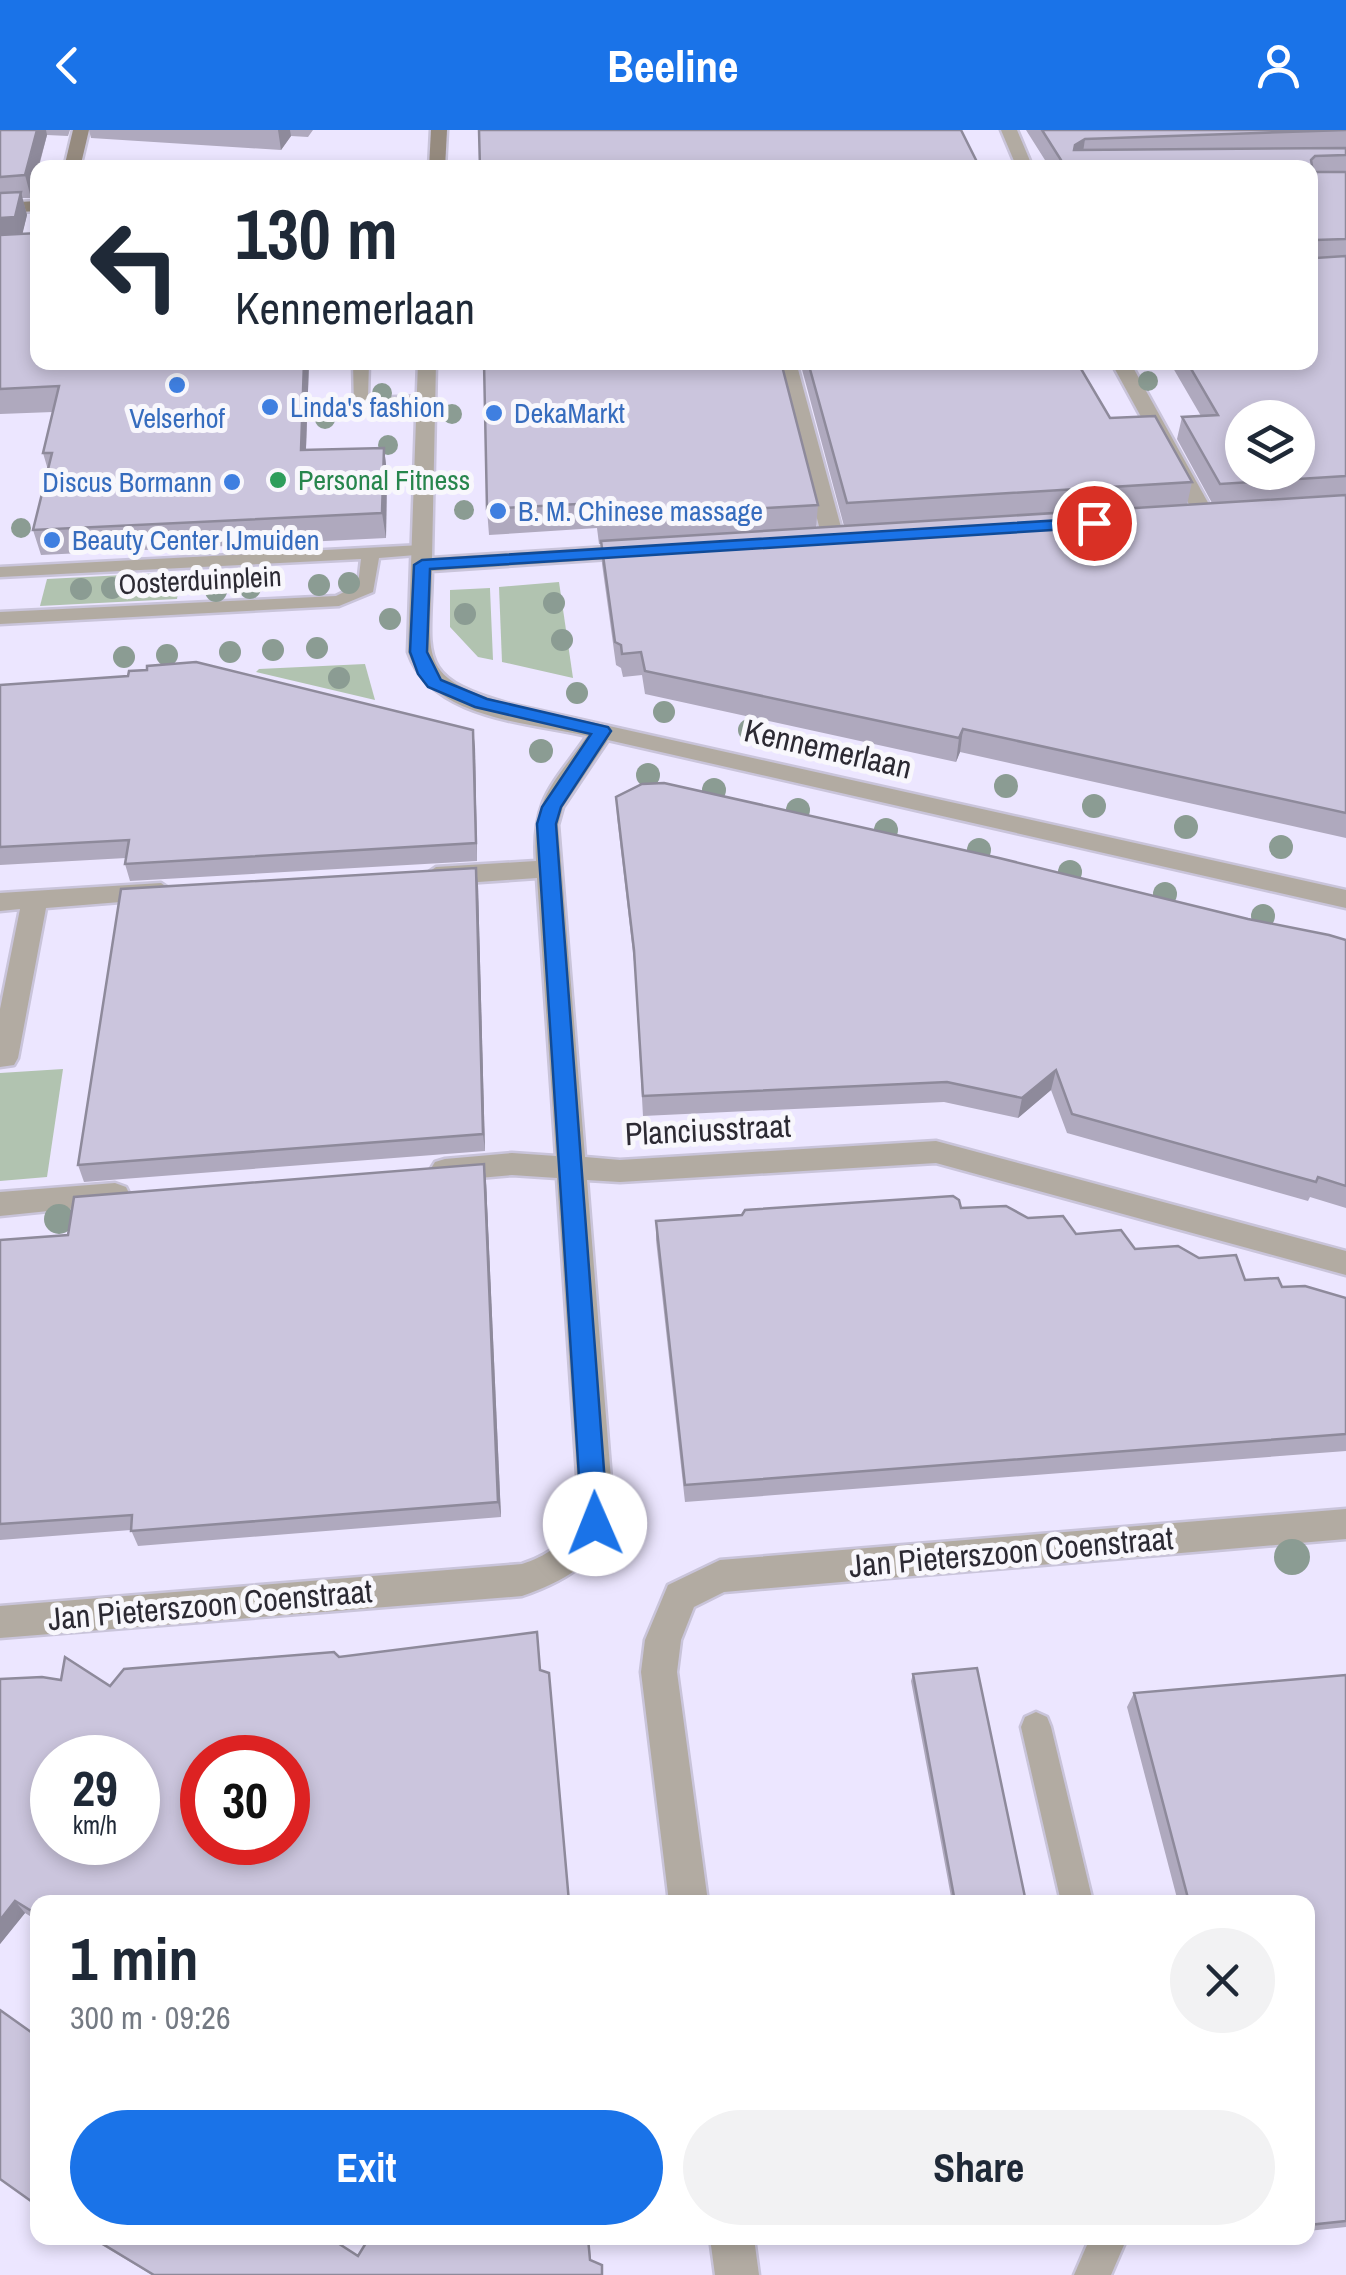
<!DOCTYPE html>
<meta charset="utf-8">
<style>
:root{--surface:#fff;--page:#f2f2f3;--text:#1f2937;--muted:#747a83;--accent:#1a73e8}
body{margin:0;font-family:"Archivo Narrow",sans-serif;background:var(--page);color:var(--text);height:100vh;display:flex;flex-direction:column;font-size:38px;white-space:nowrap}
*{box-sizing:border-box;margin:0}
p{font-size:32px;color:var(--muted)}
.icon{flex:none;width:55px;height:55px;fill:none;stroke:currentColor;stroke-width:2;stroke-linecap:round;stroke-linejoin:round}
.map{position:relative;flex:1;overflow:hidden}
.sheet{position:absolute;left:30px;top:1765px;width:1285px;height:350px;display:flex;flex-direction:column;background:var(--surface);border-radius:20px;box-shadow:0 5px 15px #0003}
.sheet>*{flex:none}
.top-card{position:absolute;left:30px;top:30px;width:1288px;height:210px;border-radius:20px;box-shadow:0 5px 15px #0003;background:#fff;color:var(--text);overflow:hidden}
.tools{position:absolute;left:1225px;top:270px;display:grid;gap:20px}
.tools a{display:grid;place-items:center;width:90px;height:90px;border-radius:50%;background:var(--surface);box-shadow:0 5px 15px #0003;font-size:50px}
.speed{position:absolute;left:30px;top:1605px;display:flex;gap:20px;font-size:50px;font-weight:700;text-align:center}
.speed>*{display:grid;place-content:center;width:130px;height:130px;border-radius:50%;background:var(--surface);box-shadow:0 5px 15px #0003;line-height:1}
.speed small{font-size:25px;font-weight:400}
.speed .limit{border:15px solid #d22;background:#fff;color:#111}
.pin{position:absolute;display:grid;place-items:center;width:85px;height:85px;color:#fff;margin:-42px;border:5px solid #fff;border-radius:50%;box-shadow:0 2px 10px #0007}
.me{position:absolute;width:110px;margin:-55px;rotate:359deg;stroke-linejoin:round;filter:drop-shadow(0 0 8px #0008)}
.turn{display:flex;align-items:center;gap:35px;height:210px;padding:0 40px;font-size:45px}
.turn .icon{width:130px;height:130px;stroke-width:2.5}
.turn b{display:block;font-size:70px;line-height:85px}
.round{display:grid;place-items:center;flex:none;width:105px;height:105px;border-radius:52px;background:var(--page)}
.headline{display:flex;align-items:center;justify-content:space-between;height:170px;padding:0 40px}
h1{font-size:60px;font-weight:700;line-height:75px}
.action{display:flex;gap:20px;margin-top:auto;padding:20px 40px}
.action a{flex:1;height:115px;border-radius:60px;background:var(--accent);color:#fff;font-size:40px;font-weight:700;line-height:115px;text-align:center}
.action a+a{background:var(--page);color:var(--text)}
header{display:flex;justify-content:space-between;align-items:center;height:130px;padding:0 40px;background:var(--accent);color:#fff;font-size:45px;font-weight:700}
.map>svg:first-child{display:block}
</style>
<header><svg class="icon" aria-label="back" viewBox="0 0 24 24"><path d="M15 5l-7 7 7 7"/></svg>Beeline<svg class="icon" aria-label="person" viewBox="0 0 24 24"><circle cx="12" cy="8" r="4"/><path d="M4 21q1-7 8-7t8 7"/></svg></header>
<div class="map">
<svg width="1346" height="2145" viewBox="0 0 1346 2145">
<rect width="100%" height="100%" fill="#ece6ff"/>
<!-- green -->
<g fill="#b1c3b0">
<polygon points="181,442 177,469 40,476 47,449"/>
<polygon points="559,452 573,548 502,532 499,457"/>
<polygon points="490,458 490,459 493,530 478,527 450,497 450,460"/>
<polygon points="365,534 375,570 256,542 259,539"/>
<polygon points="63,939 47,1047 0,1051 0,943"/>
</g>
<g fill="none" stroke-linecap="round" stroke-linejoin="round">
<!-- lane casing -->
<g stroke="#c9c4da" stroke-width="5">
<g id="lane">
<polygon points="353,232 369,232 368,268 428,266 436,271 428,276 354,276"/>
<polygon points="422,415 428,416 428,424 379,428 373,462 339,476 0,494 0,482 336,466 358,455 361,429 0,447 0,437"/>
<polygon points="1036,1582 1047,1587 1051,1597 1093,1772 1061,1772 1021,1597 1025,1587"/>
<polygon points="1090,2108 1127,2108 1111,2145 1074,2145"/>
</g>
</g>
<!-- street casing -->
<g stroke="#c9c4da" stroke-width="5">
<g id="street">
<polygon points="1001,0 1017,0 1033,38 1017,38"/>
<path d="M418,232H436L432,428L639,415L650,421L639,427L432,441C430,528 415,548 510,574L1346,760V778L608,610L563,677L558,695L585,1027L620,1030L936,1011L1346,1121V1145L936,1033L620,1052L587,1050L613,1374C605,1428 571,1449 522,1466L0,1508V1476L522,1434C553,1424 574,1407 579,1374L557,1048L512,1045L445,1051L435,1048L430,1040L435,1032L445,1029L512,1023L556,1026L537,748L436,755L423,746L436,737L536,731C532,668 553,655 587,606C527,592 431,589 408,522Z"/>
<polygon points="777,232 796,232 844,408 840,412 833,414 822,408"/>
<polygon points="1111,232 1130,232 1216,387 1213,391 1199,391 1196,387"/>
<polygon points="161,753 174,762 170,768 46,778 18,928 14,935 0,937 0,879 20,779 0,781 0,763"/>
<polygon points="115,1053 126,1057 130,1065 126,1073 0,1086 0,1062"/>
<polygon points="1346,1379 1346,1409 724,1462 694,1477 681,1510 677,1542 708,1772 669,1772 641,1542 645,1510 668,1455 720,1430"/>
<polygon points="710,2108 754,2108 759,2145 715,2145"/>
</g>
</g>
<!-- secondary casing -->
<g stroke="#c9c4da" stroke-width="5">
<g id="secondary">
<polygon points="73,0 89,0 80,38 64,38"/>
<polygon points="431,0 447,0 445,38 429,38"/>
<polygon points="38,71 38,81 0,83 0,73"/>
</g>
</g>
<!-- lane -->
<use href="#lane" fill="#b2aba2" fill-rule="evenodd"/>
<!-- street -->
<use href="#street" fill="#b2aba2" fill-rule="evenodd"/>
<!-- secondary -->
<use href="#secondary" fill="#968b7f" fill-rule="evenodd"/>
</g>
<!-- trees -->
<g fill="#8b9c93">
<circle cx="1148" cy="251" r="10"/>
<circle cx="382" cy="263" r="10"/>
<circle cx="452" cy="284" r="10"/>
<circle cx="325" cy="289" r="10"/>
<circle cx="388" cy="315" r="10"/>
<circle cx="464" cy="380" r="10"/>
<circle cx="21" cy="398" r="10"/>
<circle cx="349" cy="453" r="11"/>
<circle cx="173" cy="455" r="11"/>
<circle cx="319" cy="455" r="11"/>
<circle cx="112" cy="458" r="11"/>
<circle cx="250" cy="458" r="11"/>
<circle cx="81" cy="459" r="11"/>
<circle cx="216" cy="461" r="11"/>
<circle cx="554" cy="473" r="11"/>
<circle cx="465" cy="484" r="11"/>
<circle cx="390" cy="489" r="11"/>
<circle cx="562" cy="510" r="11"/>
<circle cx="317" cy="518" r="11"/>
<circle cx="273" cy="520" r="11"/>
<circle cx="230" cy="522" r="11"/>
<circle cx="167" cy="525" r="11"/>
<circle cx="124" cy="527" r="11"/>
<circle cx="339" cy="548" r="11"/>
<circle cx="577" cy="563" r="11"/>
<circle cx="664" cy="582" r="11"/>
<circle cx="749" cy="600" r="11"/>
<circle cx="541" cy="621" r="12"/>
<circle cx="648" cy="645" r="12"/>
<circle cx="1006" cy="656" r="12"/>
<circle cx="714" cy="660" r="12"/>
<circle cx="1094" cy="676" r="12"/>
<circle cx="798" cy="680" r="12"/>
<circle cx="1186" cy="697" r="12"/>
<circle cx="886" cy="700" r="12"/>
<circle cx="1281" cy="717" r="12"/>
<circle cx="979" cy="720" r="12"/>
<circle cx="1070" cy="742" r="12"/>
<circle cx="1165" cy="764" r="12"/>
<circle cx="1263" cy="786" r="12"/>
<circle cx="59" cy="1089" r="15"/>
<circle cx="1292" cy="1427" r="18"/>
</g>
<!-- wall -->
<g fill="#afa9be">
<polygon points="0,0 70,0 68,6 47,5 31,68 22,68 27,85 22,104 38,232 309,232 306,320 384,318 387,343 386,408 41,425 33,400 48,340 43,323 53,282 0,284"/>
<polygon points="89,0 313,0 308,7 291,6 281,20 91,8"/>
<polygon points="1026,0 1346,0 1346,708 960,622 956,632 645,564 642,545 623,547 621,538 616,535 602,434 601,414 599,414 597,398 489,405 487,379 484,232 818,375 816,398 844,396 800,232 1077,232 1110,288 1192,352 1187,375 1212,373 1177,309 1182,287 1201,286 1173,238 1173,232 1310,232 1310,38 1050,38"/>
<polygon points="0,555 475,617 477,731 130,751 125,734 126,728 0,735"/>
<polygon points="616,667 1248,789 1346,810 1346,1078 1310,1067 1308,1071 1067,1003 1051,960 1018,988 944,972 643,986 635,840 617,687"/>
<polygon points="478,755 485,1021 84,1052 78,1035"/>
<polygon points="484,1034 486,1051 501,1387 138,1416 131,1400 0,1410 0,1110 68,1105"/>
<polygon points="961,1078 1028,1088 1076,1104 1245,1150 1346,1168 1346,1321 685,1372 656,1110 656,1091"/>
<polygon points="913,1544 1026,1772 952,1772 911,1551"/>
<polygon points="1346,1545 1346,2097 1308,2101 1308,1772 1178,1772 1127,1577 1134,1563"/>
<polygon points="0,1549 38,1772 38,1791 25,1783 0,1814"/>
<polygon points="81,2108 330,2108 358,2126 369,2108 589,2108 591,2130 603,2145 152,2145 90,2108 86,2111"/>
</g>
<!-- shaded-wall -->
<g fill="#8e8a9b">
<polygon points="37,0 46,0 47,5 38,38 31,68 25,45"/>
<polygon points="278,0 290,0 291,6 281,20"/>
<polygon points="1085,9 1082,29 1072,35 1075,15"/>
<polygon points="21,62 27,85 21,110 0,112 0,88"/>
<polygon points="304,232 309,232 305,345 301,320"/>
<polygon points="384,318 387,343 386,408 382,383"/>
<polygon points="963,599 960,622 956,632 959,608"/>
<polygon points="473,600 475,617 477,731 476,713"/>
<polygon points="476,738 478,755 485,1021 483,1004"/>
<polygon points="1056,940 1051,960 1018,988 1022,968"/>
<polygon points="484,1034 486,1051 501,1387 498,1372"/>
<polygon points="15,1771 25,1783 0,1814 0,1790"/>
</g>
<!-- building -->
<g fill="#cbc5dd" stroke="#8e8a9b" stroke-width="2.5" fill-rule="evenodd">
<polygon points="0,0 37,0 25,45 0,47"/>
<polygon points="479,0 961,0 980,38 480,38"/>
<path d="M1042,0H1346L1085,9L1075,15L1074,20L1346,18V25L1315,26L1311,30L1313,42H1346V109L1315,110L1312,114L1316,128L1346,126V346L1220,354L1182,287L1218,285L1187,232H1310V38H1066ZM1242,288H1298V342H1242Z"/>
<polygon points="21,62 15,87 0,88 0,63"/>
<polygon points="38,103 38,232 304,232 301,320 384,318 382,383 33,400 52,323 43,323 59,256 0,259 0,105"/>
<polygon points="484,232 781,232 818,375 598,388 596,373 487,379"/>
<polygon points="808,232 1077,232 1110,288 1155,286 1192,352 847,373"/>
<polygon points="1346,365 1346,683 963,599 959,608 645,541 641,522 622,524 621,515 615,512 601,411"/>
<polygon points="196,532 473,600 476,713 125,734 129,710 0,717 0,555 128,546 129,541 147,540 147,536"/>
<polygon points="664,653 999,728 1248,789 1329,805 1346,810 1346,1056 1318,1047 1316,1052 1072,984 1056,940 1022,968 947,952 643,966 634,820 616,667 642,654"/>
<polygon points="476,738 483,1004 78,1035 121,759"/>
<polygon points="484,1034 498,1372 131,1401 132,1385 0,1394 0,1110 68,1105 74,1067"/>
<polygon points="953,1066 959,1070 961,1078 1006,1076 1028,1088 1063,1086 1076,1104 1121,1100 1135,1119 1178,1116 1199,1128 1236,1125 1245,1150 1278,1148 1282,1157 1305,1156 1346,1168 1346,1304 685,1355 656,1091 742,1085 745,1080"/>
<path d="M537,1502L540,1540L549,1543L569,1772H38V1785L15,1771L0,1790V1549L42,1547L61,1550L65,1527L110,1556L124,1539L334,1522L339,1527ZM52,1628H138V1712H52ZM202,1628H288V1712H202Z"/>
<polygon points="977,1538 1026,1772 955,1772 913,1544"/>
<polygon points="1346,1545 1346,2091 1308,2095 1308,1772 1189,1772 1134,1563"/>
<polygon points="0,1880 38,1907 38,2076 0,2049"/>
<polygon points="93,2108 330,2108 358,2126 369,2108 588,2108 590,2130 602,2135 602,2145 154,2145"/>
</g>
<!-- route -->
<polygon fill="#1a73e8" stroke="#114b97" stroke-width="2.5" points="1094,388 1100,390 1100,397 430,439 427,522 441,550 487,569 608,597 611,601 561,677 556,694 608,1394 604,1402 595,1405 586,1402 582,1394 537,694 542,677 591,604 475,577 428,557 418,544 410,522 414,435 422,430"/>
<!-- markers -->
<g fill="#3f7fe0" stroke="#f8f7fc" stroke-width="4">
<circle cx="177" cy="255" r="10"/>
<circle cx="270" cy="277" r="10"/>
<circle cx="494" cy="283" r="10"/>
<circle cx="232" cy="352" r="10"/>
<circle cx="498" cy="381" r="10"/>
<circle cx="52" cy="410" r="10"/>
</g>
<circle fill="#2e9e5b" stroke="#f8f7fc" stroke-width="4" cx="278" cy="350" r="10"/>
<g text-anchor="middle" stroke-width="10" stroke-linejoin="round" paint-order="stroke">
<!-- far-shop labels -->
<g font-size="28" fill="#366cbe" stroke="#f8f7fc" text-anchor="start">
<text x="290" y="287">Linda's fashion</text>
<text x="514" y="293">DekaMarkt</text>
<text x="177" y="298" text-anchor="middle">Velserhof</text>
<text x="212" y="362" text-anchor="end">Discus Bormann</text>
<text x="518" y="391">B. M. Chinese massage</text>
<text x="72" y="420">Beauty Center IJmuiden</text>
</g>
<!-- far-leisure labels -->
<g font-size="28" fill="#27864d" stroke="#f8f7fc" text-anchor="start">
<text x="298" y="360">Personal Fitness</text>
</g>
<!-- far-street labels -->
<g font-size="28" fill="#2c2a33" stroke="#f8f7fc">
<text transform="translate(200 450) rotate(-3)" y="10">Oosterduinplein</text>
</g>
<!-- street labels -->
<g font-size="32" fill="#2c2a33" stroke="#f8f7fc">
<text transform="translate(828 619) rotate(13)" y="11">Kennemerlaan</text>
<text transform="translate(708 1000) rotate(-3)" y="11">Planciusstraat</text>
<text transform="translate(1011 1422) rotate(-5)" y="11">Jan Pieterszoon Coenstraat</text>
<text transform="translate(210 1475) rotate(-5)" y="11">Jan Pieterszoon Coenstraat</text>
</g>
</g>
</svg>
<div class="tools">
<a><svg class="icon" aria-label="layers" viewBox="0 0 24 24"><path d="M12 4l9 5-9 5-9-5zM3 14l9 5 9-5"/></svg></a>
</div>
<div class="speed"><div>29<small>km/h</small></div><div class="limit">30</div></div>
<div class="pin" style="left:1094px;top:393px;background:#d93025"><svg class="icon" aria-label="arrive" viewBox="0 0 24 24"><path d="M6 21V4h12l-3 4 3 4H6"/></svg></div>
<svg class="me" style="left:595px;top:1394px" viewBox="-20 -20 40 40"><circle r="19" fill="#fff"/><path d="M0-13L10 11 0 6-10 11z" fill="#1a73e8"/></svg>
<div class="top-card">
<div class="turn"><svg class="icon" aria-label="left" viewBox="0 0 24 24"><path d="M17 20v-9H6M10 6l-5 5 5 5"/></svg><div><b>130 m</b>Kennemerlaan</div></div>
</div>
<section class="sheet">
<div class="headline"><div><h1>1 min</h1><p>300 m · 09:26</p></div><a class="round"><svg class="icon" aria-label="close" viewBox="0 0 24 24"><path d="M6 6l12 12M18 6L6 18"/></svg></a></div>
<div class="action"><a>Exit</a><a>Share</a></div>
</section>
</div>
